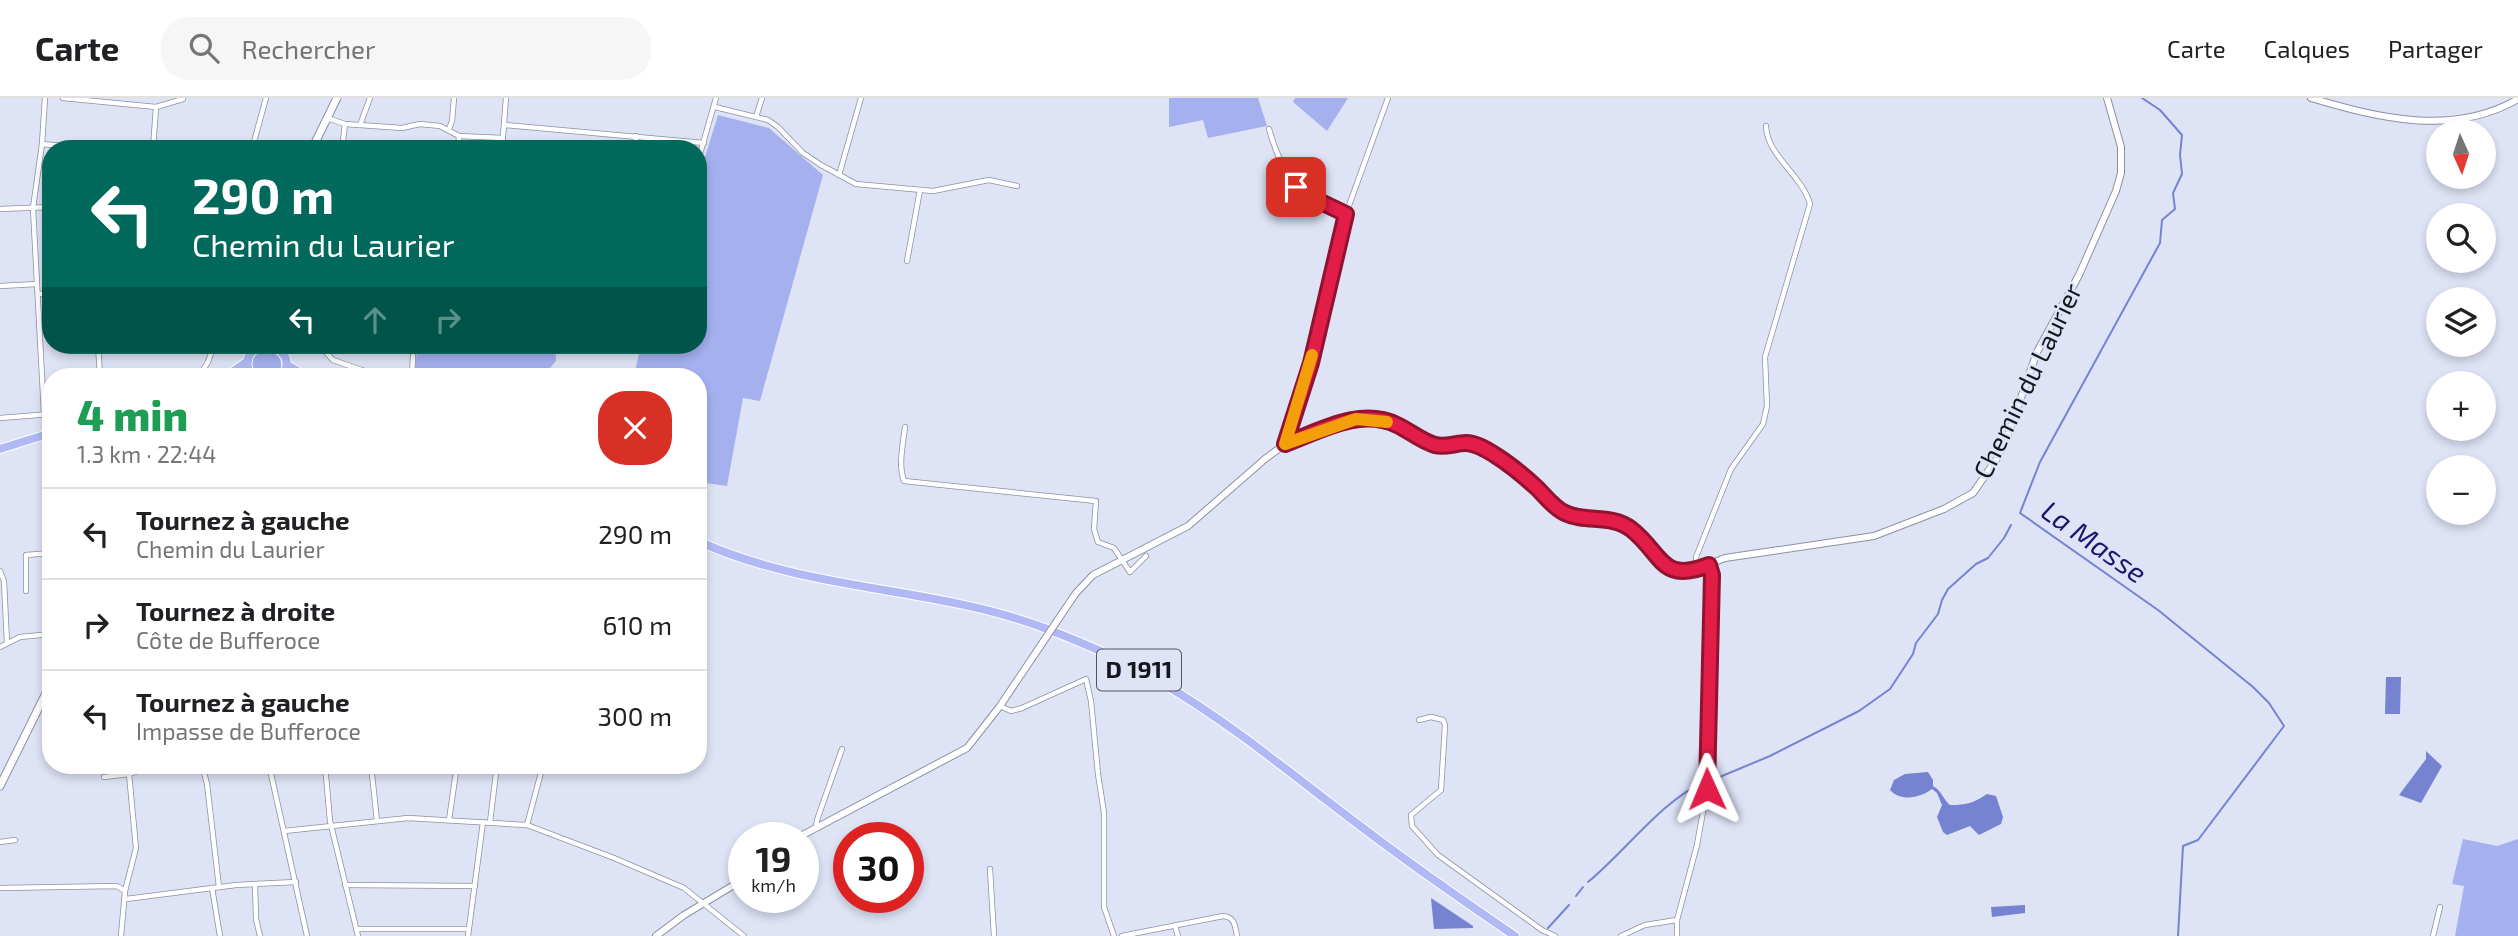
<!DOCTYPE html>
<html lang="fr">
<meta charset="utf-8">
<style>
:root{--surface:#fff;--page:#f6f6f6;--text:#202124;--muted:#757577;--line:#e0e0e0}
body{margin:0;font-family:"Exo 2",sans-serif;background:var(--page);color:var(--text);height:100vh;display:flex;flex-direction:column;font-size:26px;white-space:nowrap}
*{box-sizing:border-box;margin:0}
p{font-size:23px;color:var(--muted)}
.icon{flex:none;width:38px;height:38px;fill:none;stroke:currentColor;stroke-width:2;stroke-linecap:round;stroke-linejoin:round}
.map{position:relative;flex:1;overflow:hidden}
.details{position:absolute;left:42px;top:270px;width:665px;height:406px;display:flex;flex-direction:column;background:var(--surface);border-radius:28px;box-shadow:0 4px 10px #0003}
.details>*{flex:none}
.banner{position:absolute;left:42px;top:42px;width:665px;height:214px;border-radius:28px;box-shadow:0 4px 10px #0003;background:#00695c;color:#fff;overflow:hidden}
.needle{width:46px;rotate:177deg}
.fabs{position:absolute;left:2426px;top:21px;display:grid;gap:14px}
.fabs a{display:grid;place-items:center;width:70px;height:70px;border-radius:50%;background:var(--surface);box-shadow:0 4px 10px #0003;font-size:35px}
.speed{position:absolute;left:728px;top:724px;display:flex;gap:14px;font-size:35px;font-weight:700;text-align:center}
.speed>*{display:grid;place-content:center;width:91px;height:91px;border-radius:50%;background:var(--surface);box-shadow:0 4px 10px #0003;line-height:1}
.speed small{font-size:18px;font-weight:400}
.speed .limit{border:10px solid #d22;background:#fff;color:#111}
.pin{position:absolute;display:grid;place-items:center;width:60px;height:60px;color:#fff;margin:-30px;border-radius:14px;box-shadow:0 4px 10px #0006}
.me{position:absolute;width:77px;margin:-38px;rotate:359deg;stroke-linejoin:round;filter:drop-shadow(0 0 5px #0008)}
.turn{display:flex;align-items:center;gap:24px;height:147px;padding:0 35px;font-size:32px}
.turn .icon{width:91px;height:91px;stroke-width:2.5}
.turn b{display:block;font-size:49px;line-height:60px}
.lanes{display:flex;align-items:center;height:66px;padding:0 35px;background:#0003;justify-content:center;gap:35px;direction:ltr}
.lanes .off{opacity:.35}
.round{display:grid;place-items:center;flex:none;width:74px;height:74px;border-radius:28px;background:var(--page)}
.headline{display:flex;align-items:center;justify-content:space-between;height:119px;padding:0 35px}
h1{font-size:42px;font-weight:800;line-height:52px;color:#1e9e55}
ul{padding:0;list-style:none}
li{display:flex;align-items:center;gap:21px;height:91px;padding:0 35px;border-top:2px solid var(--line)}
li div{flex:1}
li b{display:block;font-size:26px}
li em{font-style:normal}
header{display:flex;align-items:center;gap:42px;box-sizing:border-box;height:98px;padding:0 35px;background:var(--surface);border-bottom:2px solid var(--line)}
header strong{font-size:33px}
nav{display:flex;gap:38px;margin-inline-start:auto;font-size:24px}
.search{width:490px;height:63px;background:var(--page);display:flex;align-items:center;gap:18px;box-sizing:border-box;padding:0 24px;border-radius:28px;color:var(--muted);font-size:26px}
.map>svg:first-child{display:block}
</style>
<header>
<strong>Carte</strong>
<div class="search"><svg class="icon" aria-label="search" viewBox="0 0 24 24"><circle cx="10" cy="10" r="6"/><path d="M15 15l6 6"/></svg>Rechercher</div>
<nav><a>Carte</a><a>Calques</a><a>Partager</a></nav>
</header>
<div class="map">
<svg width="2518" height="838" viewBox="0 0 2518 838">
<rect width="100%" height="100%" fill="#dee3f6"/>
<!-- green -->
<g fill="#a5b1ef">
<polygon points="1169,0 1258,0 1267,28 1208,40 1203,22 1169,29"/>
<polygon points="1295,0 1348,0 1327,33 1293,4"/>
<polygon points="718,17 769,30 823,77 760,303 743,300 727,388 698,384 698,278 634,278 641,247 698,247 698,81"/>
<polygon points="417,247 555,247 556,263 546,275 519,278 415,278"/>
<path d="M263,252H271C281,258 285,268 277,278H259L255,274H251C251,263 253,257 263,252Z"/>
<polygon points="2463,741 2497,748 2518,741 2518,838 2455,838 2464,788 2452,786"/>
</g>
<!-- water -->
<g fill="#7683d0">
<polygon points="2386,579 2401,579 2400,616 2385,616"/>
<polygon points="2426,653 2442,668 2421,705 2399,697 2426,661"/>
<path d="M1928,674L1933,682V688C1942,693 1943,701 1950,707C1966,707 1974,705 1987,696L1996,698L2003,719L2001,726L1979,737L1970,728L1947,737L1943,734L1937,719L1942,707L1937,695L1932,691C1920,700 1901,704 1890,692L1894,682L1905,676Z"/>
<polygon points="1431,800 1473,828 1473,830 1434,831"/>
<polygon points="2025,807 2025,815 1992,819 1991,809"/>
</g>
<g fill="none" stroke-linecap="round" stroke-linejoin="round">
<!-- stream -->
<g stroke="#7683d0" stroke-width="2">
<polyline points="2142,0 2160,12 2182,37 2180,57 2182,76 2173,95 2175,111 2162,122 2160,145 2040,364 2020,415 2158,512 2253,589 2269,605 2284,628 2198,742 2183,748 2178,838"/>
<polyline points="1710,683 1770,658 1859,613 1890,591 1913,556 1916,545 1938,516 1942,502 1948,491 1976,466 1988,460 2004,440 2011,427"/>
<path d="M1588,784C1623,756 1664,700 1705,684"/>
<polyline points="1576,798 1583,789"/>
<polyline points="1548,830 1569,807"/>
</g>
<!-- minor casing -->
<g stroke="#8c90a2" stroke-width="6">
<g id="minor">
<polyline points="63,0 156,9 153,51"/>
<polyline points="156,9 183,1"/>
<polyline points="715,9 768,22 778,29 803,55 821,67 856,86 933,93 989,82 1017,88"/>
<polyline points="756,19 762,0"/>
<polyline points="327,20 345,26 402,30 420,26 440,28 459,38 503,40"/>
<polyline points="360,27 370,0"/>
<polyline points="504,27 704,45"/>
<polyline points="449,31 452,23 454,0"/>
<path d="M1269,31C1274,49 1286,82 1301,94C1313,104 1332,109 1346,116"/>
<polyline points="42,46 95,51"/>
<polyline points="252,51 266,0"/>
<polyline points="342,51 345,26"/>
<polyline points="458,51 459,38"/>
<polyline points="502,51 506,0"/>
<polyline points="635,51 636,38"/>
<polyline points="698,63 716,0"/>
<polyline points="839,77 861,0"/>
<polyline points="0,111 51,109"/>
<polyline points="907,163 920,92"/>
<polyline points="0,188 37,186"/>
<polyline points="38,196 51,195"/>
<polyline points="98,247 100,278"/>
<polyline points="319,247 333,262 379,278"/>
<polyline points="284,257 289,247"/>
<polyline points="123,278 167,278"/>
<polyline points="196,278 200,277 208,264 214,247"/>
<polyline points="412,278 413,258"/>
<polyline points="44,316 33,110 42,46 45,0"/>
<polyline points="0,320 51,316"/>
<path d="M905,329C903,346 898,367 904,383L1096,403L1094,431L1098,444L1114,450L1130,474L1146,458"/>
<polyline points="1285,346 1311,265 1347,113 1388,0"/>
<path d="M1697,471L1696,459L1731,371L1763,326L1767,308L1765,259L1810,106C1802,77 1767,58 1766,28"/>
<polyline points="0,473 4,483 7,545"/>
<polyline points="26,493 26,457 51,455"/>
<polyline points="0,549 20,539 51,536"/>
<polyline points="1000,608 1011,613 1022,610 1086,581 1091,603 1098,676 1104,715 1104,809 1114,838"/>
<polyline points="1419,622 1431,619 1443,622 1445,627 1441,692 1411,717 1412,728 1438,757 1542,832 1555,838"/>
<polyline points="202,667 207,686 219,789"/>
<polyline points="269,667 307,838"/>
<polyline points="325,667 330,723 358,838"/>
<polyline points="371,667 377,723"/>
<polyline points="104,679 129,676 156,667"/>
<polyline points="449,722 457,667"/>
<polyline points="490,724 497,667"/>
<polyline points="527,727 543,667"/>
<polyline points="816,729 817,722 842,651"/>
<polyline points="284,733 408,720 527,727 614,760 684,790 744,838"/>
<polyline points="0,744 15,742"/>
<polyline points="990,771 994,838"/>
<polyline points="255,786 256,821 260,838"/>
<polyline points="345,787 475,788"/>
<polyline points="0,790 117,788 125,793 121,838"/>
<polyline points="212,790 220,838"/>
<polyline points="125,793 136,750 129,676"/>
<polyline points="126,801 236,787 296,784"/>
<polyline points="1175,828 1178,838"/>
<polyline points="356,831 469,831"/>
<polyline points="468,838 483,724"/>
<path d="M1122,838L1223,818C1235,819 1235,828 1237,838"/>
<polyline points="1621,838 1645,827 1677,822"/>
<polyline points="1677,838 1677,822 1697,747 1707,691 1711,477 1709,467"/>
<polyline points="2433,838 2440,809"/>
</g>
</g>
<!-- tertiary casing -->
<g stroke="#8c90a2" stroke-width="8">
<g id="tertiary">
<path d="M2311,0C2378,20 2453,39 2518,1"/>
<polyline points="1057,523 1076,495 1093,477 1188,428 1265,361 1285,346 1356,321 1381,322 1396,326 1432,347 1441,349 1467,345 1479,348 1516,371 1560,412 1574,418 1618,424 1631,431 1666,468 1686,475 1725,460 1874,438 1944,411 1973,395 1998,359 2009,334 2037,254 2079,177 2116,93 2121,75 2121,49 2107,0"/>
<polyline points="797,740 967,650 1000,608 1041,547"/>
<polyline points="656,838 684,817 744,781"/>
</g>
</g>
<!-- secondary casing -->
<g stroke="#8c90a2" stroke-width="9">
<g id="secondary">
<polyline points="312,51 337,0"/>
<polyline points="0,688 51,585"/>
</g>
</g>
<!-- primary casing -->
<g stroke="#fff" stroke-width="10">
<g id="primary">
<polyline points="287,267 306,278"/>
<polyline points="226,278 248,263"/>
<path d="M251,278C231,238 303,240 283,278"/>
<polyline points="0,351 51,335"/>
<path d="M698,443C809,494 935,488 1047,531C1086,546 1126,563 1162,585C1232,626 1295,679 1359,727C1410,766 1462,802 1515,838"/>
</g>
</g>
<!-- minor -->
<use href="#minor" stroke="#fff" stroke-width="4.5"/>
<!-- tertiary -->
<use href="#tertiary" stroke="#fff" stroke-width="6"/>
<!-- secondary -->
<use href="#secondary" stroke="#fff" stroke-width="7"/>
<!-- primary -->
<use href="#primary" stroke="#b1b9f5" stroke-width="8"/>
<!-- tertiary-bridge casing -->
<g stroke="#8c90a2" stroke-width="8" stroke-linecap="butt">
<polyline id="tertiary-bridge" points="1041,547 1057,523"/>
</g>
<!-- tertiary-bridge -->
<use href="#tertiary-bridge" stroke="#fff" stroke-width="6"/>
</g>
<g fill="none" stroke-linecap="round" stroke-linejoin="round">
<!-- route casing -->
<g stroke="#92132f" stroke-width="18">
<path id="route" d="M1296,89L1302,95L1346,116L1311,265L1285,346C1320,333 1360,309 1397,327C1410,333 1421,343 1435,347C1445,350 1455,345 1466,345C1476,345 1487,352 1495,357C1511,367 1524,378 1537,390C1546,399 1554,410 1565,415C1586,425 1611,416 1631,431C1663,456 1660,486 1709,467L1712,477L1707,691"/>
</g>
<!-- route -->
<use href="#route" stroke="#e11d48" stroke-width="12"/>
<!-- slow -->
<polyline stroke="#f59e0b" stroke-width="12" points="1312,257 1285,346 1356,321 1387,324"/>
</g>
<g text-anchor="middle" stroke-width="5" stroke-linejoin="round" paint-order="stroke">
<!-- shield labels -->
<rect fill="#dee3f6" stroke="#52545f" stroke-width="2" x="1097" y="551.5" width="84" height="41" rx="5"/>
<g font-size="24" font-weight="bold" fill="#16171e">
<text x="1139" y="580">D 1911</text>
</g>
<!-- street labels -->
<g font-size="26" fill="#16171e" stroke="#dee3f6">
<text transform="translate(2028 283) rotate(-64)" y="9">Chemin du Laurier</text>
</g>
<!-- water labels -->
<g font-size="28" font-style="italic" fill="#1c146f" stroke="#dee3f6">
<text transform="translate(2094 444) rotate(35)" y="10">La Masse</text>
</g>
</g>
</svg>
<div class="fabs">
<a><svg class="needle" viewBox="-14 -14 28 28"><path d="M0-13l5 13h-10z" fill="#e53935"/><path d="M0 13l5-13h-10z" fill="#757577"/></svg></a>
<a><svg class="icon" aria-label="search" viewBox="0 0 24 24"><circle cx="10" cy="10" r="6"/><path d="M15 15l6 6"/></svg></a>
<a><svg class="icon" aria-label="layers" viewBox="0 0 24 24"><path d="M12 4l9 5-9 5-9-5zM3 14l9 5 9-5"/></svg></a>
<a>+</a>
<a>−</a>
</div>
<div class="speed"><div>19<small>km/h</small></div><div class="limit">30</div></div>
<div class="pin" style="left:1296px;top:89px;background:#d93025"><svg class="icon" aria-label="arrive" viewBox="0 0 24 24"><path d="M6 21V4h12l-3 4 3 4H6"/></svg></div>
<svg class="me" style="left:1707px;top:691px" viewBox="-20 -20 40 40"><path d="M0-17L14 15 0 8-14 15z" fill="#e11d48" stroke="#fff" stroke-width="4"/></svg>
<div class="banner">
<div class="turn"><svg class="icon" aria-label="left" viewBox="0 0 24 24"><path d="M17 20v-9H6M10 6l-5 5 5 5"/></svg><div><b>290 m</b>Chemin du Laurier</div></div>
<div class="lanes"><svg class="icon" aria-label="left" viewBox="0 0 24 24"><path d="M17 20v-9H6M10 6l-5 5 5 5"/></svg><svg class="icon off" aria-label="ahead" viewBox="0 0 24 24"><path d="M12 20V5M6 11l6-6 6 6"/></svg><svg class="icon off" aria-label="right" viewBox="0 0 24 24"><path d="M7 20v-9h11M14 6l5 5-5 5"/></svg></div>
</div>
<section class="details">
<div class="headline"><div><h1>4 min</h1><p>1.3 km · 22:44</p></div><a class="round" style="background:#d93025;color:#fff"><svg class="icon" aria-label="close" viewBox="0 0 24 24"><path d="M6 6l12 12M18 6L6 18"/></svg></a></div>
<ul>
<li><svg class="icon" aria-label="left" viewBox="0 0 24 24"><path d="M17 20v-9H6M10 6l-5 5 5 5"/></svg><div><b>Tournez à gauche</b><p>Chemin du Laurier</p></div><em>290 m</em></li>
<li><svg class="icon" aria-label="right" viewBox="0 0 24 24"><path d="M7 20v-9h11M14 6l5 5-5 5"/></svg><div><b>Tournez à droite</b><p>Côte de Bufferoce</p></div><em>610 m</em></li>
<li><svg class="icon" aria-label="left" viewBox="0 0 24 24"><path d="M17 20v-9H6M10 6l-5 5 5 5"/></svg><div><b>Tournez à gauche</b><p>Impasse de Bufferoce</p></div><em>300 m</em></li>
</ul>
</section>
</div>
